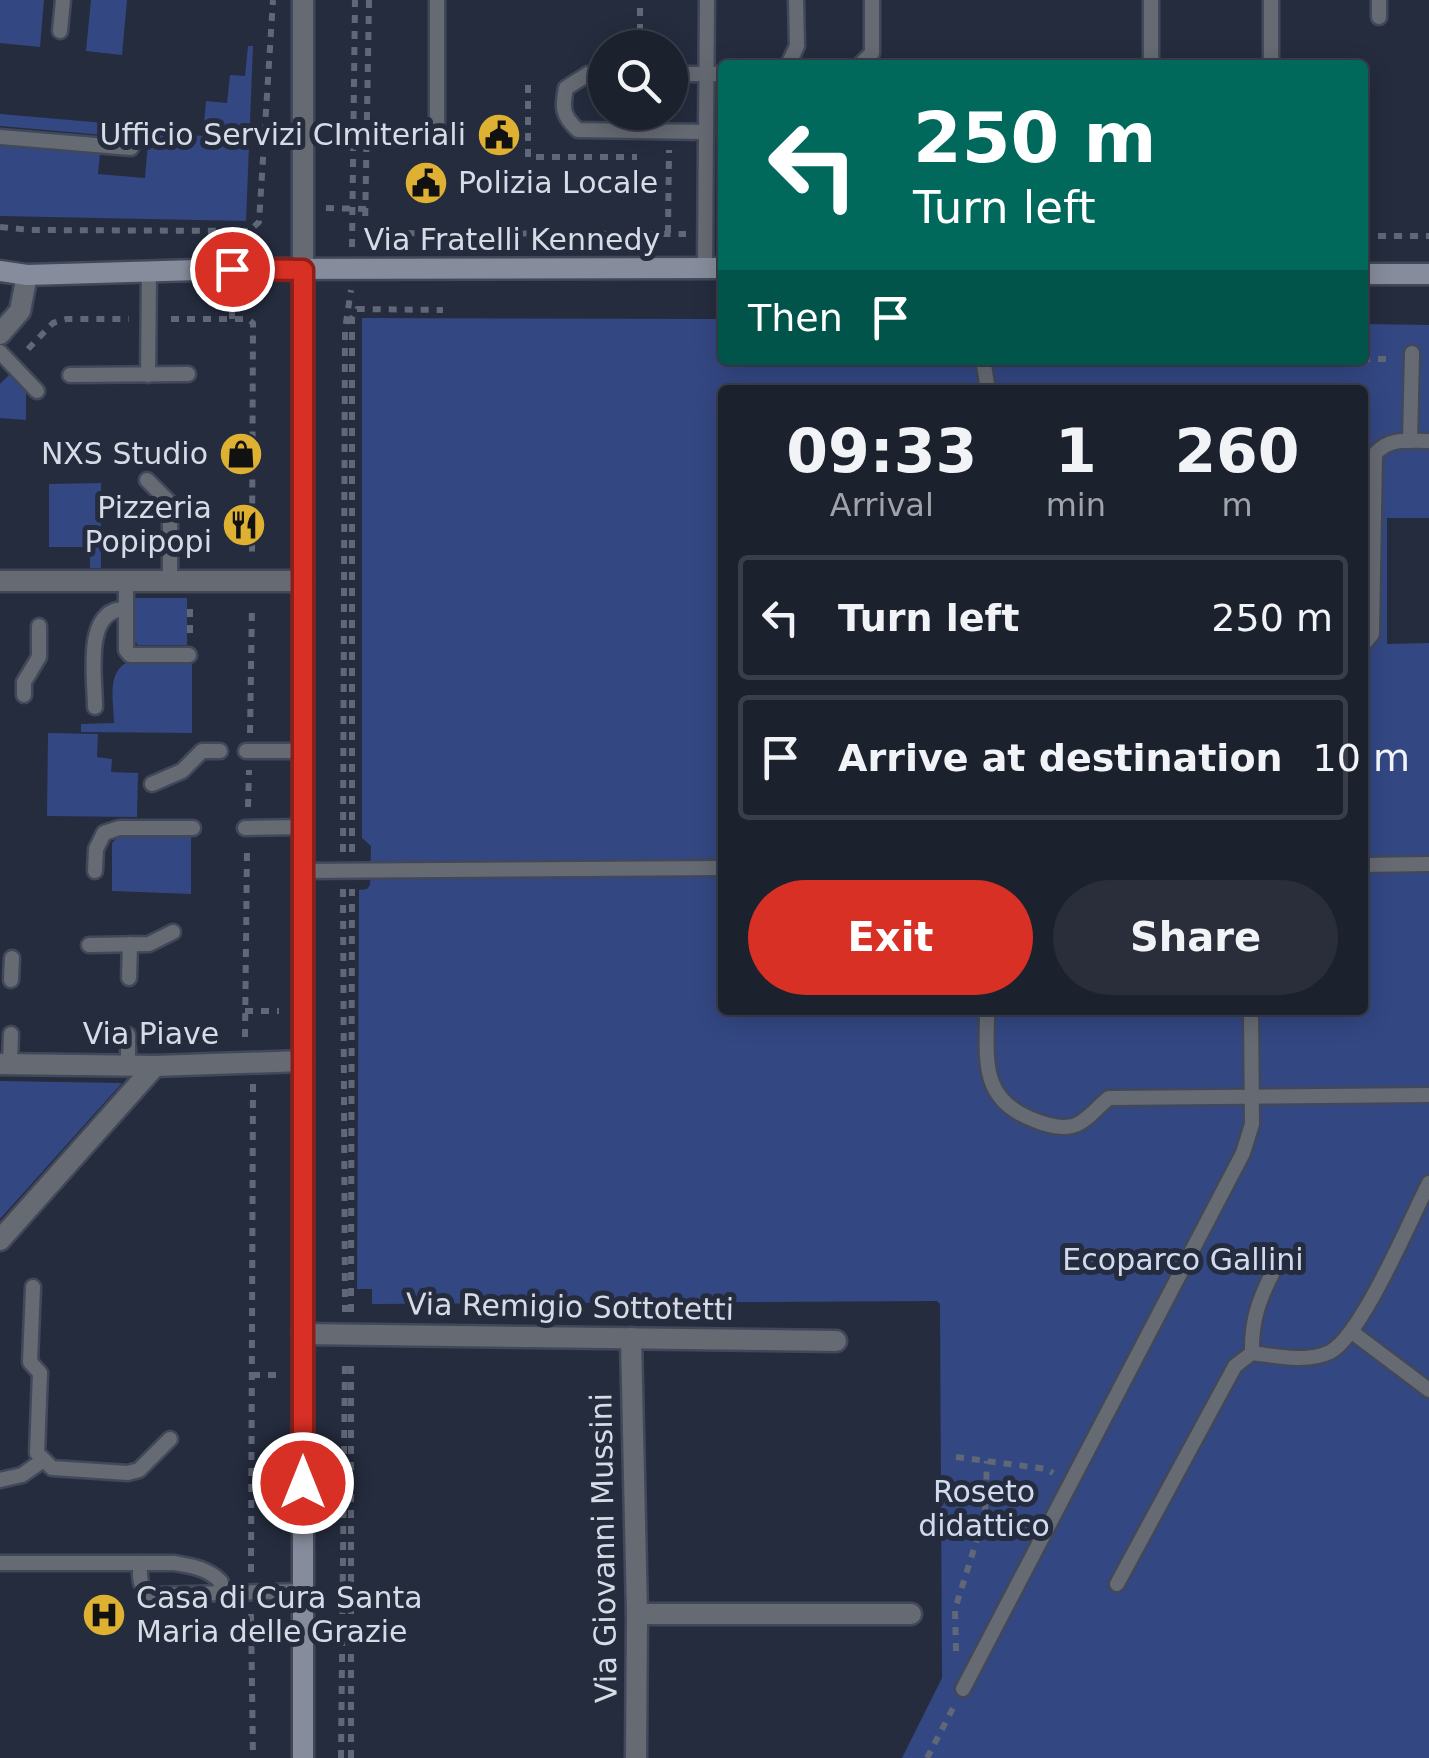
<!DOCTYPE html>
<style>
:root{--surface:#1c212e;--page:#292e3a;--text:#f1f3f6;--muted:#a0a3aa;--line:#3a3e4a;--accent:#d93025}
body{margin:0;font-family:"DejaVu Sans",sans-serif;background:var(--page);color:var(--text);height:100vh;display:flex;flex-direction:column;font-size:38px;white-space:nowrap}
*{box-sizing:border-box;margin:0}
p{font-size:32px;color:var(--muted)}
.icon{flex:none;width:55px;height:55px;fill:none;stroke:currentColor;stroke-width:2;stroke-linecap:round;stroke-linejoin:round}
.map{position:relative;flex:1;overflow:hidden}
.details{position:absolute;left:718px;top:385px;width:650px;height:630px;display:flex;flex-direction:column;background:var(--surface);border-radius:10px;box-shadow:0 5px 25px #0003,0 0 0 2px var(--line)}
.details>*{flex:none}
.banner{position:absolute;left:718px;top:60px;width:650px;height:305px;border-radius:10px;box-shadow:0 5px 25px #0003,0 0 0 2px var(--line);background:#00695c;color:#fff;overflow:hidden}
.controls{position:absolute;left:588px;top:30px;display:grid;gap:20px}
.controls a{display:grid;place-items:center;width:100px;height:100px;border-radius:50%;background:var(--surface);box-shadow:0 5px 25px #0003,0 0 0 2px var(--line);font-size:50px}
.pin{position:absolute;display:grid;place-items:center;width:85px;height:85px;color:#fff;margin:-42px;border:5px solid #fff;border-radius:50%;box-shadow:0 2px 10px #0007}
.me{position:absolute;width:110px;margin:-55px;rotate:0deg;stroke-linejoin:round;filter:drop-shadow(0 0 8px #0008)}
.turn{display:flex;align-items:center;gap:35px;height:210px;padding:0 30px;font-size:45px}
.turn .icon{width:130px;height:130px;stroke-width:2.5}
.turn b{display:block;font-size:70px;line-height:85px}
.then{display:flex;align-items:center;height:95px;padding:0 30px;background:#0003;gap:20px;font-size:38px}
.eta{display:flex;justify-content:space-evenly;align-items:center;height:170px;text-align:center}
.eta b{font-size:60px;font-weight:700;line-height:70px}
.button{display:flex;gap:20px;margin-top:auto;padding:20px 30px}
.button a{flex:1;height:115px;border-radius:60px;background:var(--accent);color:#fff;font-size:40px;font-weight:700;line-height:115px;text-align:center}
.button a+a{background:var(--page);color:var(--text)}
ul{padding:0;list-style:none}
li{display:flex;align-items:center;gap:30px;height:125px;margin:0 20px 15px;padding:0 10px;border:5px solid var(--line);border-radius:10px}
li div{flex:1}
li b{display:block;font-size:38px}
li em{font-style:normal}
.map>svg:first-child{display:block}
</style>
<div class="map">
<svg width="1429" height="1758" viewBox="0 0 1429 1758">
<rect width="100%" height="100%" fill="#252c3e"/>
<!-- green -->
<g fill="#334783" fill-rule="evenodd">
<polygon points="0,0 44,0 40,47 0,43"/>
<polygon points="91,0 127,0 122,55 86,51"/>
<polygon points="248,46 253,46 246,221 0,216 0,146 100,153 98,174 145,178 149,131 203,136 206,101 227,103 230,75 245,76"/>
<polygon points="0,114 105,123 103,135 0,126"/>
<path d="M362,318L722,319V360H1362L1363,324L1429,325V518H1387V644L1429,643V1758H902L942,1678L940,1304L937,1301L372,1304V1289H357L359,890L367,889L370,885L371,846L362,838ZM722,390H1362V1010H722Z"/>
<polygon points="9,375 26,392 26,420 0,418 0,384"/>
<polygon points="101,483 101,568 90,568 90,547 49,547 49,484"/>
<polygon points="133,598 187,598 187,645 138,645 133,640"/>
<path d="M192,663V733L81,732V724L114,723C114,703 107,676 124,664Z"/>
<polygon points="48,733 98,734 97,757 112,759 111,772 138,773 137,817 47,816"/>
<polygon points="121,834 191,835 191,894 112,891 112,843"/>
<polygon points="0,1081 122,1083 0,1219"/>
</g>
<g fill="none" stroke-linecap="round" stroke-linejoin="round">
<!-- lane casing -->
<g stroke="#414859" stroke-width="19">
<g id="lane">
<polyline points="1151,0 1151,65"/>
<polyline points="1271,0 1271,65"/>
<polyline points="1379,0 1379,17"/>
<polyline points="60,31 63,0"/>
<polyline points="788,65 797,46 796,0"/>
<polyline points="860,65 872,53 872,0"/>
<path d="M605,74H588L566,88C562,107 562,116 578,130L706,132"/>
<polyline points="670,74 722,74"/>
<polyline points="437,129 437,0"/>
<polyline points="0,137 131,148"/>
<polyline points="705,268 707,0"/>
<polyline points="0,352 37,391"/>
<polyline points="980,360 984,365 988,390"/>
<polyline points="70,375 188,374"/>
<polyline points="148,375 149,271"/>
<polyline points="1410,441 1412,353"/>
<polyline points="147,480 170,503 170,581"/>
<polyline points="126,581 126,650 130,655 189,655"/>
<path d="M1362,646L1372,634L1375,454C1389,437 1409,441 1429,441"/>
<polyline points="24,695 24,682 39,657 39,626"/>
<path d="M95,707C95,678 83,609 125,609"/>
<polyline points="246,751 303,751"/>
<polyline points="152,784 182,771 202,751 220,751"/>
<polyline points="245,828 303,827"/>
<polyline points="1362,865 1429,864"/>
<polyline points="95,871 96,849 104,833 119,828 193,828"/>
<polyline points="303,871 722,868"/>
<polyline points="89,945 149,944 173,932"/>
<polyline points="129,978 130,944"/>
<polyline points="11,980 12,958"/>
<path d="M987,1010C987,1060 979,1099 1034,1120C1046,1125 1060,1129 1072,1126C1086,1123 1098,1106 1109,1098L1429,1095"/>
<polyline points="10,1064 11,1034"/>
<polyline points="128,1065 128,1035"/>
<polyline points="33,1287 30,1362 40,1373 37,1453 52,1468 128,1473 139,1470 170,1439"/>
<polyline points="1352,1332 1429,1390"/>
<path d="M1252,1353C1251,1319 1260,1297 1275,1268"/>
<polyline points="0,1480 22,1475 42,1461"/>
<path d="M0,1563H174C191,1566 208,1568 221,1582V1593"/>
<path d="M140,1563C140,1578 138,1587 152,1595L303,1591"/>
<path d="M1117,1584L1235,1366L1252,1353C1275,1356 1308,1363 1330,1352C1362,1335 1410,1220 1429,1183"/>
<polyline points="963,1689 1243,1153 1252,1124 1251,1010"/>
</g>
</g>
<!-- street casing -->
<g stroke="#414859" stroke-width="25">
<g id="street">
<polyline points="303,271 303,0"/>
<polyline points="0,334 20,311 27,275"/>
<polyline points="0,581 303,581"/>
<polyline points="0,1064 155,1066 303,1061"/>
<polyline points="0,1240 155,1066"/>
<polyline points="303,1334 836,1341"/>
<polyline points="631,1338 637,1614 636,1758"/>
<polyline points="637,1614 911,1614"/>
</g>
</g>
<!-- secondary casing -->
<g stroke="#414859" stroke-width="25">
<g id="secondary">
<polyline points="0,271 27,275 232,269 722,268"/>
<polyline points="1362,274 1429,274"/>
<polyline points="303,1758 303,271"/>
</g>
</g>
<!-- path -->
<g stroke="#606776" stroke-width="6" stroke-dasharray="8 8" stroke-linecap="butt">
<polyline points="369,0 365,229 370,233 686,234"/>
<polyline points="640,48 640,0"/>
<polyline points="528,85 528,157 637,157"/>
<polyline points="367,129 416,129"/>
<polyline points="326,208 366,209"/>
<polyline points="0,227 30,230 249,231 259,222 273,0"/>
<polyline points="668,233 669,150"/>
<polyline points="1362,236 1429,236"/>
<polyline points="352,247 355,0"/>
<polyline points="171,319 248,319 253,323 252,558"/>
<polyline points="232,319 232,290"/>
<polyline points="28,349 53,323 67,319 129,319"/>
<polyline points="1362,359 1391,359"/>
<polyline points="1235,360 1260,360"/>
<polyline points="190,633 190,606"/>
<polyline points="250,733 252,605"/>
<polyline points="248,807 249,770"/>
<polyline points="343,852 345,329 351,290"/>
<polyline points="352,852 352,318 357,309 443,310"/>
<polyline points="343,889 345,1312"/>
<polyline points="245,1011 279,1011"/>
<polyline points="245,1037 247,850"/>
<polyline points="351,1312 352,889"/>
<polyline points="252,1375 281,1375"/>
<polyline points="956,1457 1047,1469 1053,1473"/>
<polyline points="251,1572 253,1084"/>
<polyline points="251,1614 253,1758"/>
<polyline points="956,1651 955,1609 985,1514 987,1461"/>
<polyline points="341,1758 345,1359"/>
<polyline points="351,1758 351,1359"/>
<polyline points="927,1758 953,1708"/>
</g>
<!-- lane -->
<use href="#lane" stroke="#666a73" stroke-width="14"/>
<!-- street -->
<use href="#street" stroke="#666a73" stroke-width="20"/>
<!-- secondary -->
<use href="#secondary" stroke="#868c9b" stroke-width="20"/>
</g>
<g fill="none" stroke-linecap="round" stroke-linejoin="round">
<!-- route casing -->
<g stroke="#8d1f18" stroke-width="25">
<polyline id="route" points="232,269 303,270 303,1483"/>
</g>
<!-- route -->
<use href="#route" stroke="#d93025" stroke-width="18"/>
</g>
<!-- icons -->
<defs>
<g id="civic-disc" transform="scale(2.25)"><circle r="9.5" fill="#deb133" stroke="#252c3e"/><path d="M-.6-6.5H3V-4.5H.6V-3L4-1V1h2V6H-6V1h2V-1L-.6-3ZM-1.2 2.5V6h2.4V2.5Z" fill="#111"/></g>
<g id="shop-disc" transform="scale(2.25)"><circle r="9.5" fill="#deb133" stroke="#252c3e"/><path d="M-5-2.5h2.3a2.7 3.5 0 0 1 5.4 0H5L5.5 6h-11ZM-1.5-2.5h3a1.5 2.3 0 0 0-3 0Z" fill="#111"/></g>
<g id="restaurant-disc" transform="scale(2.25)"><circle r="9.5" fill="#deb133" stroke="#252c3e"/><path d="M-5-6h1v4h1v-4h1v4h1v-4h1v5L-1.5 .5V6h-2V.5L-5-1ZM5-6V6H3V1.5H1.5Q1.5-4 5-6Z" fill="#111"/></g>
<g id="hospital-disc" transform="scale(2.25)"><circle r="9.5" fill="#deb133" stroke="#252c3e"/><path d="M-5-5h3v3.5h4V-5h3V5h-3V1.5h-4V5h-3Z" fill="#111"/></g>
</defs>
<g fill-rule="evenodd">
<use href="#civic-disc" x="499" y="135"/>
<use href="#civic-disc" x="426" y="183"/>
<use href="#shop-disc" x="241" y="454"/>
<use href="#restaurant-disc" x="244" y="525"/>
<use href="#hospital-disc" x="104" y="1615"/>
</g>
<g text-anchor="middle" stroke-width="10" stroke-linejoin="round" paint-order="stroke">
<!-- poi labels -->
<g font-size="30" fill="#d6dbe6" stroke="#252c3e" text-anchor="end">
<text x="466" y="145">Ufficio Servizi CImiteriali</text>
<text x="458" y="193" text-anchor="start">Polizia Locale</text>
<text x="208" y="464">NXS Studio</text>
<text x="212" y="518">Pizzeria<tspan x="212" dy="34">Popipopi</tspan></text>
<text x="136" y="1608" text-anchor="start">Casa di Cura Santa<tspan x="136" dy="34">Maria delle Grazie</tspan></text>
</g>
<!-- street labels -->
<g font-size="30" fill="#d6dbe6" stroke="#252c3e">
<text x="512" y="250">Via Fratelli Kennedy</text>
<text x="151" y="1044">Via Piave</text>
<text transform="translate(570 1307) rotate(1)" y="10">Via Remigio Sottotetti</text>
<text transform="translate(604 1548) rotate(-91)" y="10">Via Giovanni Mussini</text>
</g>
<!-- park labels -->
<g font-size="30" fill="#d1daef" stroke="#252c3e">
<text x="1183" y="1270">Ecoparco Gallini</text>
<text x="984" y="1502">Roseto<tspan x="984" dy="34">didattico</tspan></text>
</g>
</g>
</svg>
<div class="controls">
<a><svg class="icon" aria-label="search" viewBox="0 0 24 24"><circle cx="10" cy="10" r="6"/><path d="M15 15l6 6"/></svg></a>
</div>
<div class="pin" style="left:232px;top:269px;background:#d93025"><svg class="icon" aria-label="arrive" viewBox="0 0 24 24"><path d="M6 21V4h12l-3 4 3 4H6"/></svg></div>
<svg class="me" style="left:303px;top:1483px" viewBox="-20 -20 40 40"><circle r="17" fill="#d93025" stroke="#fff" stroke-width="3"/><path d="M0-11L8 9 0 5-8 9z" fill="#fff"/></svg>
<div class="banner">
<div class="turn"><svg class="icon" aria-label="left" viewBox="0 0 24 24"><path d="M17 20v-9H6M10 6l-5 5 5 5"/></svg><div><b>250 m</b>Turn left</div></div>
<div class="then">Then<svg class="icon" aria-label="arrive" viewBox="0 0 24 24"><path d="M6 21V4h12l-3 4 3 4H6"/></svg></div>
</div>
<section class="details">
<div class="eta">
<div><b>09:33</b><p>Arrival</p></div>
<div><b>1</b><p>min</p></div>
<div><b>260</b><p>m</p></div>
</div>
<ul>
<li><svg class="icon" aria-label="left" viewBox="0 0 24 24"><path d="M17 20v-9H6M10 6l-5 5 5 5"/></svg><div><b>Turn left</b></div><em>250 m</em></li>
<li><svg class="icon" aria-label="arrive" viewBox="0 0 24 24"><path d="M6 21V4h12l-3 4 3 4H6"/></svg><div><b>Arrive at destination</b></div><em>10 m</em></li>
</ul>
<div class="button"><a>Exit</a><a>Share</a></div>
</section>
</div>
